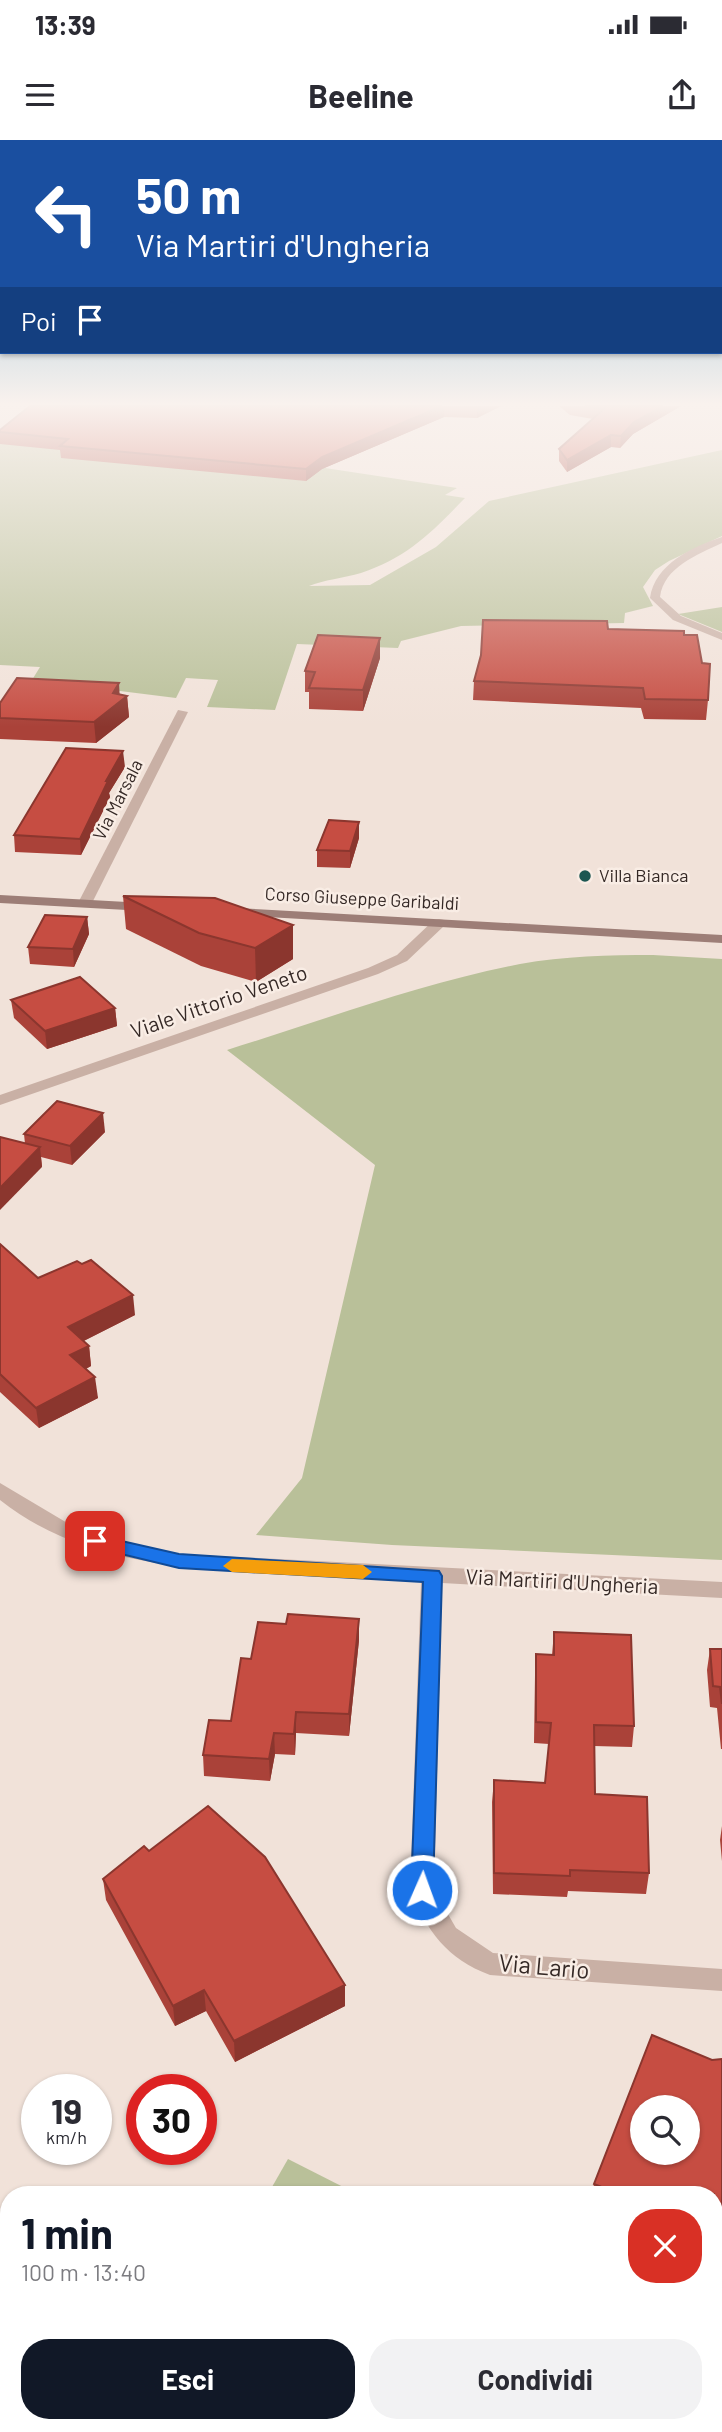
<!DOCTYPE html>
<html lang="it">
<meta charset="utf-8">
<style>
:root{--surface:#fff;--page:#f2f2f3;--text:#2b2b33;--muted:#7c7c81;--accent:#111827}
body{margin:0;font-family:Barlow,sans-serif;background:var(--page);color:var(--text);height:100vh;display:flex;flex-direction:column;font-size:26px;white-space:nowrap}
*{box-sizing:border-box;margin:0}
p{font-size:23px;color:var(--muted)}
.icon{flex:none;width:38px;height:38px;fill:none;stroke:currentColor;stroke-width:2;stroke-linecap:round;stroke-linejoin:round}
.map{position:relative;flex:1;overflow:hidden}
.panel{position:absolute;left:0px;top:2046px;width:723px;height:247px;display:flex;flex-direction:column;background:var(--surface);border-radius:28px 28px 0 0;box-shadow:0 2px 5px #0004}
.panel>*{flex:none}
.guide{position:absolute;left:0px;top:0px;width:723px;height:214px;box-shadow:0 2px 5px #0004;background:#1a4fa0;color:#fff;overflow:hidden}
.tools{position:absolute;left:630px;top:1955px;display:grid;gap:14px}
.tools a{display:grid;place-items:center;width:70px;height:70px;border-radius:50%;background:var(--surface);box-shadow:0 2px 5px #0004;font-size:35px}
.speed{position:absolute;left:21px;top:1934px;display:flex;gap:14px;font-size:35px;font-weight:700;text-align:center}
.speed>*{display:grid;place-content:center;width:91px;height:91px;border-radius:50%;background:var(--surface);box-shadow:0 2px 5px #0004;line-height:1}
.speed small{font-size:18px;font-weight:400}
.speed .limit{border:10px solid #d22;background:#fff;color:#111}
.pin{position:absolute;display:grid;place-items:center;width:60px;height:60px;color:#fff;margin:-30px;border-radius:14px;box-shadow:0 4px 10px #0006}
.me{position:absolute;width:77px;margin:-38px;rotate:2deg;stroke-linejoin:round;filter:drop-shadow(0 0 5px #0008)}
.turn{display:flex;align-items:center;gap:24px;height:147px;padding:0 21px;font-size:32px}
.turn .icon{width:91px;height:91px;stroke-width:2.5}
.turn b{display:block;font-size:49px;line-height:60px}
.then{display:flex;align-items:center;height:66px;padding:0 21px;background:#0003;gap:14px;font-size:26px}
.round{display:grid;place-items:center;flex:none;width:74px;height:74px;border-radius:28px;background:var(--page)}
.headline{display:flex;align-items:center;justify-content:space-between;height:119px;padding:0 21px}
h1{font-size:42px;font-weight:700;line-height:52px;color:var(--accent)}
.cta{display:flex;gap:14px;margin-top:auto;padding:14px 21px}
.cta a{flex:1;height:80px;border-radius:28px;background:var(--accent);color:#fff;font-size:28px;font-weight:700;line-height:80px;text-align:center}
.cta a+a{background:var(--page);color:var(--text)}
.status{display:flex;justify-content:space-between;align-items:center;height:49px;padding:0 35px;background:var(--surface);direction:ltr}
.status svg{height:19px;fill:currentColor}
header{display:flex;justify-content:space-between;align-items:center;height:91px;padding:0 21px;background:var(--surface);font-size:32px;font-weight:700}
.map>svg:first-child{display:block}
</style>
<div class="status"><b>13:39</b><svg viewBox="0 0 49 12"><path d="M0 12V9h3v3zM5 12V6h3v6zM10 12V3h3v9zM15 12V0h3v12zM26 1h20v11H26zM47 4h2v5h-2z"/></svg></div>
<header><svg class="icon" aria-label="menu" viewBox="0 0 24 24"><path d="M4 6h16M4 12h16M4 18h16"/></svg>Beeline<svg class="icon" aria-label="share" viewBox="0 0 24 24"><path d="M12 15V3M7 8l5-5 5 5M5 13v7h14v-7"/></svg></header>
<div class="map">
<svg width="722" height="2292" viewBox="0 0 722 2292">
<rect width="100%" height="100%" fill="#f1e2d9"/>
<!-- green -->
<g fill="#b9c099">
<path d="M8,299L192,308L457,348L445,355L465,358C431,393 408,417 361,433C344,438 323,440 309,446L370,445L436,407L489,361L722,310V396L669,421L655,430L643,447L653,466L625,473L624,483L461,486L401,501L398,508L297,504L275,570L207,567L218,540L186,538L176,558L32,540L40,527L0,525V304Z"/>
<polygon points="722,467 722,492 678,474"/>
<path d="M653,815L722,819V1420L392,1405L256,1395L302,1338L375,1025L227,910C324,880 421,843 520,824C564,816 609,815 653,815Z"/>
<polygon points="288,2019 357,2054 268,2054"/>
<polygon points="0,2154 9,2159 9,2258 0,2258"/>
<polygon points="714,2160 722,2160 722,2292 647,2292 611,2284 714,2284"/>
</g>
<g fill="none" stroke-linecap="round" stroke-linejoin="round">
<!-- street -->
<g fill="#c9b0a5" fill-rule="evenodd">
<path d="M722,397V403C697,415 664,427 660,457L681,476L722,493V500L673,480L650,458C655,424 692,407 722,397Z"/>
<polygon points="178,570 188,572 92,763 85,767 80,766 78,763"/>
<polygon points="439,779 444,780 444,786 407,821 378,834 0,965 0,955 368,828 397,815 434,780"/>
<path d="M0,1343L69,1384L109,1398L179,1414L722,1442V1458L442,1443L434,1750L456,1788L493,1813L722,1829V1851L490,1835C447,1819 427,1791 410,1750L421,1442C372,1439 322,1436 273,1434C178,1428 78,1422 0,1360Z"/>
</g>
<!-- secondary -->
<g fill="#9d7e77" fill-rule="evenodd">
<polygon points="0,755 145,763 152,767 145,771 0,763"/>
<polygon points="236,768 722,795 722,803 231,775 229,772"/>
</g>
</g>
<!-- wall -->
<g fill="#aa4239">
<polygon points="30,266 501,266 477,278 444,277 322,329 306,341 61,318 60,310 0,304 0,290"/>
<polygon points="559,266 681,266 633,294 620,308 611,307 567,332 559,321 559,309 593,279 570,275"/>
<polygon points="608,489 684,495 708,560 706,580 644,579 641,568 473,560 474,541"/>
<polygon points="380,498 380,518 363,571 309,569 309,552 305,552 305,531"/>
<polygon points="120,555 127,556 129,577 96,603 0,599 0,563"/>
<polygon points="125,627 109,653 110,657 81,715 15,712 14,695"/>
<polygon points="359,682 359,698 350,728 317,727 317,710"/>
<polygon points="123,756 293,785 293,819 256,842 201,826 126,789"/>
<polygon points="87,777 89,794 74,827 30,824 28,807"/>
<polygon points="11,860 115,868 117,886 47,909 14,878"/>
<polygon points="105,992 72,1025 41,1017 42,1027 25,1004 24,994"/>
<polygon points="0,1104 38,1138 135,1175 83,1201 89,1206 91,1226 86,1229 98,1258 39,1288 0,1252"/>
<polygon points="554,1492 634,1586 632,1607 594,1606 595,1654 649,1733 646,1754 568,1751 567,1757 493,1754 492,1662 494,1640 545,1643 549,1604 534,1603 535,1535 536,1514 552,1515"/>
<polygon points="359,1500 349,1596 296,1593 295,1615 275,1614 270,1641 204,1636 203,1615 231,1581 251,1519"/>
<polygon points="710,1509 722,1509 722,1609 721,1609 717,1568 710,1567 707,1530"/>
<polygon points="722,1686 722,1721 720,1700"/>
<polygon points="103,1739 345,1866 235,1922 206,1871 175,1886 106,1760"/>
<polygon points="722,1919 722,2109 714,2110 714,2054 592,2054 594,2044 712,1920"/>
</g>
<!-- shaded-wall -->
<g fill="#8b362e">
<polygon points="442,266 444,266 444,277 322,329 306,341 306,329 322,317"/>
<polygon points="477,266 501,266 477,278"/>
<polygon points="663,266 681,266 633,294 620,308 621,296 634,282"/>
<polygon points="611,295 611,307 567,332 567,320"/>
<polygon points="380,498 380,518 363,571 363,550"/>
<polygon points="119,543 120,561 127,556 129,577 96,603 94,582"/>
<polygon points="123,611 125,627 109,653 110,657 81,715 80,699 106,641"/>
<polygon points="359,682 359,698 350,728 350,711"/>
<polygon points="87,777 89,794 74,827 73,809"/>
<polygon points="293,785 293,819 256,842 255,808"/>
<polygon points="115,868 117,886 47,909 45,891"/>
<polygon points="103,973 105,992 72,1025 70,1006"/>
<polygon points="40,1007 42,1027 0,1070 0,1048"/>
<polygon points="133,1155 135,1175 70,1208 68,1187"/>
<polygon points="89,1206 91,1226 73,1235 70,1215"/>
<polygon points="95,1237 98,1258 39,1288 36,1268"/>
<polygon points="359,1479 359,1500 349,1596 349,1574"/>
<polygon points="296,1572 296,1593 295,1615 294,1594"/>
<polygon points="274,1593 275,1614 270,1641 269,1619"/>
<polygon points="345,1845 345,1866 235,1922 234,1901"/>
<polygon points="204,1850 206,1871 175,1886 173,1866"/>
</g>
<!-- building -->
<g fill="#c64d42" stroke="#8b362e" stroke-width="2" fill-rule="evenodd">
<polygon points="30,266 442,266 322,317 306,329 60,306 68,299 0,292 0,290"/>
<polygon points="585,266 663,266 634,282 621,296 611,295 567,320 559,309 604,269"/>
<polygon points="483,480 607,481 608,489 684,491 684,495 697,495 702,523 710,524 708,560 645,559 643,548 474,541 481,515"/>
<polygon points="318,495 380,498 363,550 309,548 315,532 305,531"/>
<polygon points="17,538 119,543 113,553 127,556 94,582 0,578 0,563"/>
<polygon points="66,608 123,611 106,641 108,641 80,699 14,695"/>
<polygon points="329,680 359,682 350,711 317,710"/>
<polygon points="123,756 215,758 293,785 255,808 199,793"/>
<polygon points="45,775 87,777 73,809 28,807"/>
<polygon points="80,837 115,868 45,891 11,860"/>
<polygon points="57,961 103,973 70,1006 24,994"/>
<polygon points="0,997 40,1007 0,1048"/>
<polygon points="0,1104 38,1138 77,1121 82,1124 91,1120 133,1155 68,1187 89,1206 70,1215 95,1237 36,1268 0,1234"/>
<polygon points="288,1474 359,1479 349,1574 296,1572 294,1594 274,1593 269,1619 203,1615 209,1580 231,1581 241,1518 251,1519 258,1482 286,1484"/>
<polygon points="554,1492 631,1495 634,1586 594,1585 595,1654 647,1657 649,1733 570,1730 570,1736 494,1733 494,1640 545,1643 551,1583 536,1582 536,1514 554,1515"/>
<polygon points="710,1509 722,1509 722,1564 720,1547 713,1546"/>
<polygon points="208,1666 265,1717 345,1845 234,1901 204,1850 173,1866 103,1739 144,1706 149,1711"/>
<path d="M652,1895L712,1920L722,1919V2089L714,2090V2054H619L594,2044ZM642,1967H688V2012H642Z"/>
</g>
<!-- sky -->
<linearGradient id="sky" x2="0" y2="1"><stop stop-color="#7bb2ce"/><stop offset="0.45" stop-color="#f9f2ee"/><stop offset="1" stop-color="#f9f2ee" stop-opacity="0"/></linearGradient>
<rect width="722" height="587" fill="url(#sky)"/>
<!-- route -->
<polygon fill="#1a73e8" stroke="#114b97" stroke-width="2" points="95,1395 179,1414 439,1431 442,1436 433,1750 430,1757 422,1760 414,1757 411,1750 423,1442 179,1428 88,1406 86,1401 88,1397"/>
<!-- slow -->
<polygon fill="#f59e0b" points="232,1419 363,1425 372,1432 363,1439 232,1432 223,1426"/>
<!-- markers -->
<circle fill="#1c5651" stroke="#f9ede5" stroke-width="2.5" cx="585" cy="736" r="7"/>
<g text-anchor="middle" stroke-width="5" stroke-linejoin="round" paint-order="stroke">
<!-- far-street labels -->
<g font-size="18" fill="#352926" stroke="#f9ede5">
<text transform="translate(118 660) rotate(-63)" y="6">Via Marsala</text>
<text transform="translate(362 759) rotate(3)" y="6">Corso Giuseppe Garibaldi</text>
</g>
<!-- far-poi labels -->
<g font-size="18" fill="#352926" stroke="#f9ede5" text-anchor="start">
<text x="599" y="742">Villa Bianca</text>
</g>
<!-- street labels -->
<g font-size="21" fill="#352926" stroke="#f9ede5">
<text transform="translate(219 862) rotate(-19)" y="7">Viale Vittorio Veneto</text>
<text transform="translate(562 1442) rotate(3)" y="7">Via Martiri d'Ungheria</text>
</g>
<!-- near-street labels -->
<g font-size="24" fill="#352926" stroke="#f9ede5">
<text transform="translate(544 1827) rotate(5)" y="8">Via Lario</text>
</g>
</g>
</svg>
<div class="tools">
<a><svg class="icon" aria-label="search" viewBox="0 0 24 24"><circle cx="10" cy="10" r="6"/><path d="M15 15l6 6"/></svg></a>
</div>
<div class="speed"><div>19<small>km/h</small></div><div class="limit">30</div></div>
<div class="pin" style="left:95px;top:1401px;background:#d93025"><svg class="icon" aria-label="arrive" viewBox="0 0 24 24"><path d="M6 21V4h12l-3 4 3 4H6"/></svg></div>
<svg class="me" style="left:422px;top:1750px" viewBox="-20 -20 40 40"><circle r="17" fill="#1a73e8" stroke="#fff" stroke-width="3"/><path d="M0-11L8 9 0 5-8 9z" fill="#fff"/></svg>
<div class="guide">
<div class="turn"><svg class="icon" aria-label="left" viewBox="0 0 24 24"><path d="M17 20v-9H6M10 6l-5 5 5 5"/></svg><div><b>50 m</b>Via Martiri d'Ungheria</div></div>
<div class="then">Poi<svg class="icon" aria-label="arrive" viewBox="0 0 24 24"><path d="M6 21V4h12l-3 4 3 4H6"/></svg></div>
</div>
<section class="panel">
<div class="headline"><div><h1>1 min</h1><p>100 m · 13:40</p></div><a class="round" style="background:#d93025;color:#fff"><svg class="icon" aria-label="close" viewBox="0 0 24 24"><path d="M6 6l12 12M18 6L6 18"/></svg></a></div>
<div class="cta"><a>Esci</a><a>Condividi</a></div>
</section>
</div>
